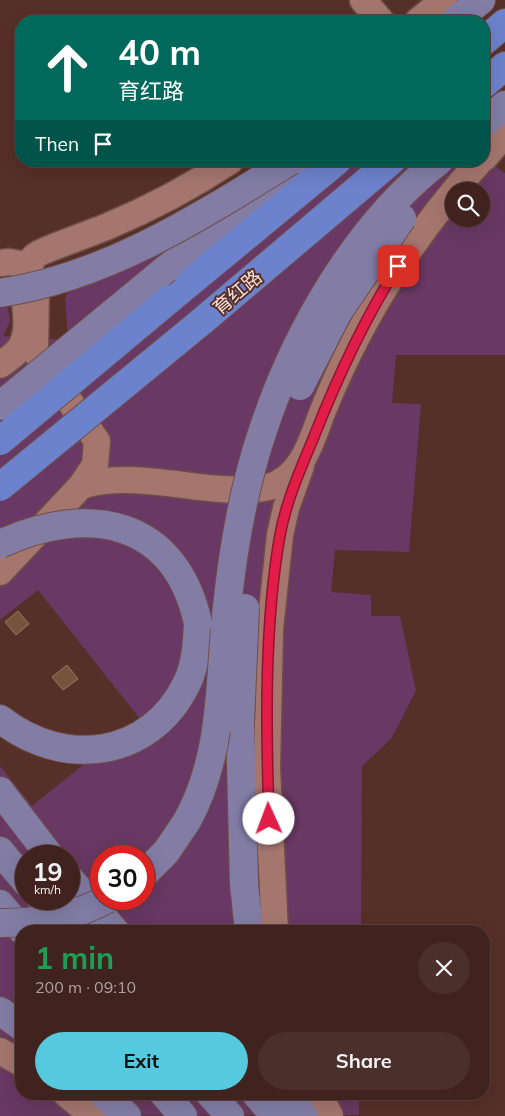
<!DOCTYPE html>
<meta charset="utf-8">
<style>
:root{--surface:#40231e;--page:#4b2f2b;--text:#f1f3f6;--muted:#aea4a4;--line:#59403c;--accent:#55cade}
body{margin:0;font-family:Mulish,"Noto Sans SC",sans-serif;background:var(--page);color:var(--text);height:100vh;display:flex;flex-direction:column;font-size:19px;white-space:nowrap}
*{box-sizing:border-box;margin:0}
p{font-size:16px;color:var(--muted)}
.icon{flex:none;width:28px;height:28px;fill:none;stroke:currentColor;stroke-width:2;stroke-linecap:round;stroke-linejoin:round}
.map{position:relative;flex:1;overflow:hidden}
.sheet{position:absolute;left:15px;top:925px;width:475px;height:175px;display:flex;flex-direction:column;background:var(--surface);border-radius:20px;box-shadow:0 5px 20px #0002,0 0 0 1px var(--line)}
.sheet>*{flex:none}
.hud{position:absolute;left:15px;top:15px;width:475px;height:152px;border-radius:20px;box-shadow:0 5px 20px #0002,0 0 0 1px var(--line);background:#00695c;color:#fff;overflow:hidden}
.buttons{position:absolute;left:445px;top:182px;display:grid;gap:10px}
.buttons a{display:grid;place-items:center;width:45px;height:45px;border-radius:50%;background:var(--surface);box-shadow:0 5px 20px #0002,0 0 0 1px var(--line);font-size:25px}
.speed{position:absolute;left:15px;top:845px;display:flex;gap:10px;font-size:25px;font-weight:700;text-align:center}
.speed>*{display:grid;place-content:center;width:65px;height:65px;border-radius:50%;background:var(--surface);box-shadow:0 5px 20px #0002,0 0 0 1px var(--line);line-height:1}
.speed small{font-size:12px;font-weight:400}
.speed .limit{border:8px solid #d22;background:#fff;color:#111}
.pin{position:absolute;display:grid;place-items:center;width:42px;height:42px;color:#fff;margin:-21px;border-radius:10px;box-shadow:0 2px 8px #0006}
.me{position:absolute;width:55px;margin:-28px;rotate:358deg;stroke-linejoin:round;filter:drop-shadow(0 0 4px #0008)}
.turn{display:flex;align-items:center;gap:18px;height:105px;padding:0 20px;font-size:22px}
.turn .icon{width:65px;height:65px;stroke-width:2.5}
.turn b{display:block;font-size:35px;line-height:42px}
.then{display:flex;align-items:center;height:48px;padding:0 20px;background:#0003;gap:10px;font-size:19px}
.round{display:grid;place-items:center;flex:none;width:52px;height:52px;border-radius:26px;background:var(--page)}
.head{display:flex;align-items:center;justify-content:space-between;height:85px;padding:0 20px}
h1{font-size:30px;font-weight:700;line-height:38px;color:#1e9e55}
.cta{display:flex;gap:10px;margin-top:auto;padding:10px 20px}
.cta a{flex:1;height:58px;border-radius:30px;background:var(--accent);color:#111;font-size:20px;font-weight:700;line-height:58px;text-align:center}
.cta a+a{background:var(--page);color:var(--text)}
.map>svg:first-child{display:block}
</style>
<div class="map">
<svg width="505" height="1116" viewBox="0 0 505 1116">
<rect width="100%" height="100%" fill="#562f28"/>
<!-- green -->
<path fill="#693864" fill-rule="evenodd" d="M484,159L505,173V355H396L392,403L421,404L409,552L335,550L331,592L371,595V616H400L416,691L391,739L362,766L361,931H21V1094H359V1115L0,1116V766L32,806L140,719L38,590L0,620V293L7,300L10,321L3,336L68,340L65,299L75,269L149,238L274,161H484ZM454,191H481V219H454ZM26,856H69V899H26ZM101,856H144V899H101Z"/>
<!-- building -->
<g fill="#77523d" stroke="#9d765f">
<polygon points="18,611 29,624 16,635 5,622"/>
<polygon points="67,665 78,679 63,690 52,677"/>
</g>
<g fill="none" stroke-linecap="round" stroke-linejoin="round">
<!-- minor casing -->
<g stroke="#6f4e48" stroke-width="29">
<g id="minor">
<polyline points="363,0 381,21"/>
<polyline points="418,21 444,0"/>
<polyline points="484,158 505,134"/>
<polyline points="0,263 9,262 20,264 31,272 36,288 35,351 97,441 95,465 81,486 0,572"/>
<path d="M0,365C7,360 15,355 20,348C38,320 10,281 35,256C40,251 94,232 106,227C149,209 191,187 230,161"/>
<path d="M81,486C121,472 178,486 220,489C237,490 253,491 269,487C302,477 311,442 322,413C359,320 413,235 480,161"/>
<polyline points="275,931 267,768 270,629 280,535 286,508 301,466"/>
<polyline points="0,1051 21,1063"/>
<polyline points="66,1094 93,1116"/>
<polyline points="319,1094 330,1116"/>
</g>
</g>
<!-- major casing -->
<g stroke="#6f4e48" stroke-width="30">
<g id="major">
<polyline points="455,21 481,0"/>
<polyline points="484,123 505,105"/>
<polyline points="166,269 229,222 292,170"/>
<path d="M0,719C64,769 150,759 187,683C196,664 197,643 198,623"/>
<polyline points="240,722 244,884 249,931"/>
<polyline points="0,791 50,856"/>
<polyline points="0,851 26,882"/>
<polyline points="144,874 166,852 187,821"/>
<polyline points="69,878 115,931"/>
<polyline points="41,899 69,931"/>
<polyline points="0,904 23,931"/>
<polyline points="0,1011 21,1026"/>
<polyline points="103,1094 127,1116"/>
<polyline points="164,1094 183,1116"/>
<polyline points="210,1094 230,1116"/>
<polyline points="256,1094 275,1116"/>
<polyline points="292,1094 303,1116"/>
</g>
</g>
<!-- highway casing -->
<g stroke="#6f4e48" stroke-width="30">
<g id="highway">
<polyline points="484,41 505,23"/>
<polyline points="484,84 505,66"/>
<polyline points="170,299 337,161"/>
<polyline points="201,322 391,161"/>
</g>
</g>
<!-- minor -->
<use href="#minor" stroke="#a4766e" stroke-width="26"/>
<!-- major -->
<use href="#major" stroke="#837da6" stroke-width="28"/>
<!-- highway -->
<use href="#highway" stroke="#6d82cc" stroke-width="28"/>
<!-- major-bridge casing -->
<g stroke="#6f4e48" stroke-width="30" stroke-linecap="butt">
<g id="major-bridge">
<path d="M0,293C107,277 200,217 290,161"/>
<polyline points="300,386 338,312 402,218"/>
<polyline points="0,406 166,269"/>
<path d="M0,544C87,504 175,518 198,623"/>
<polyline points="240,722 245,608"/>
<path d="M187,821C224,754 219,681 227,607C233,549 243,490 262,433C294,335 356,225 439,161"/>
<path d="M0,923C37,923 75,917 107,899"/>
</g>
</g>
<!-- highway-bridge casing -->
<g stroke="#6f4e48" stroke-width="30" stroke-linecap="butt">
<g id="highway-bridge">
<polyline points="0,441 170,299"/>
<polyline points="0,487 201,322"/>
</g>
</g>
<!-- major-bridge -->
<use href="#major-bridge" stroke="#837da6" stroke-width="28"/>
<!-- highway-bridge -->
<use href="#highway-bridge" stroke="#6d82cc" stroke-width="28"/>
</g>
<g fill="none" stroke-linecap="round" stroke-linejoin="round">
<!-- route casing -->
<g stroke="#92132f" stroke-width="12">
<path id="route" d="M269,819C266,728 264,625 280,535C286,502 300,470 313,439C337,378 363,321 398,266"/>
</g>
<!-- route -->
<use href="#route" stroke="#e11d48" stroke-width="9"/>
</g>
<g text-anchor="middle" stroke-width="4" stroke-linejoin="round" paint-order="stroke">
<!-- street labels -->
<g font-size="19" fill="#f8ded9" stroke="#562f28">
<text transform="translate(237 292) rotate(-40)" y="7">育红路</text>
</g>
</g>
</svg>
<div class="buttons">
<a><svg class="icon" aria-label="search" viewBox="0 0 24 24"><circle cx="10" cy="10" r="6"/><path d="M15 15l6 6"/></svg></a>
</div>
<div class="speed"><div>19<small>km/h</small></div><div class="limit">30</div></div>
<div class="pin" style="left:398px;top:266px;background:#d93025"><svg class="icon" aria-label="arrive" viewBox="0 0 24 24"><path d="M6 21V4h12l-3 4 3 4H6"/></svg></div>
<svg class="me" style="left:269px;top:819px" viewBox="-20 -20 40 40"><circle r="19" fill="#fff"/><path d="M0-13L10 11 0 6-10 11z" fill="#e11d48"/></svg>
<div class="hud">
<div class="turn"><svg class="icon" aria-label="ahead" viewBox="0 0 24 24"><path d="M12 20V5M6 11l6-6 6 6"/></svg><div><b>40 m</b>育红路</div></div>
<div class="then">Then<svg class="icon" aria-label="arrive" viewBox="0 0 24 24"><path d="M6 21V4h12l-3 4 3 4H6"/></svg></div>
</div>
<section class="sheet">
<div class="head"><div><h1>1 min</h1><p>200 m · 09:10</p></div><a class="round"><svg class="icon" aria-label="close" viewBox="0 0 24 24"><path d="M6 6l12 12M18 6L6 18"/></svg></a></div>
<div class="cta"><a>Exit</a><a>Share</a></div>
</section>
</div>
